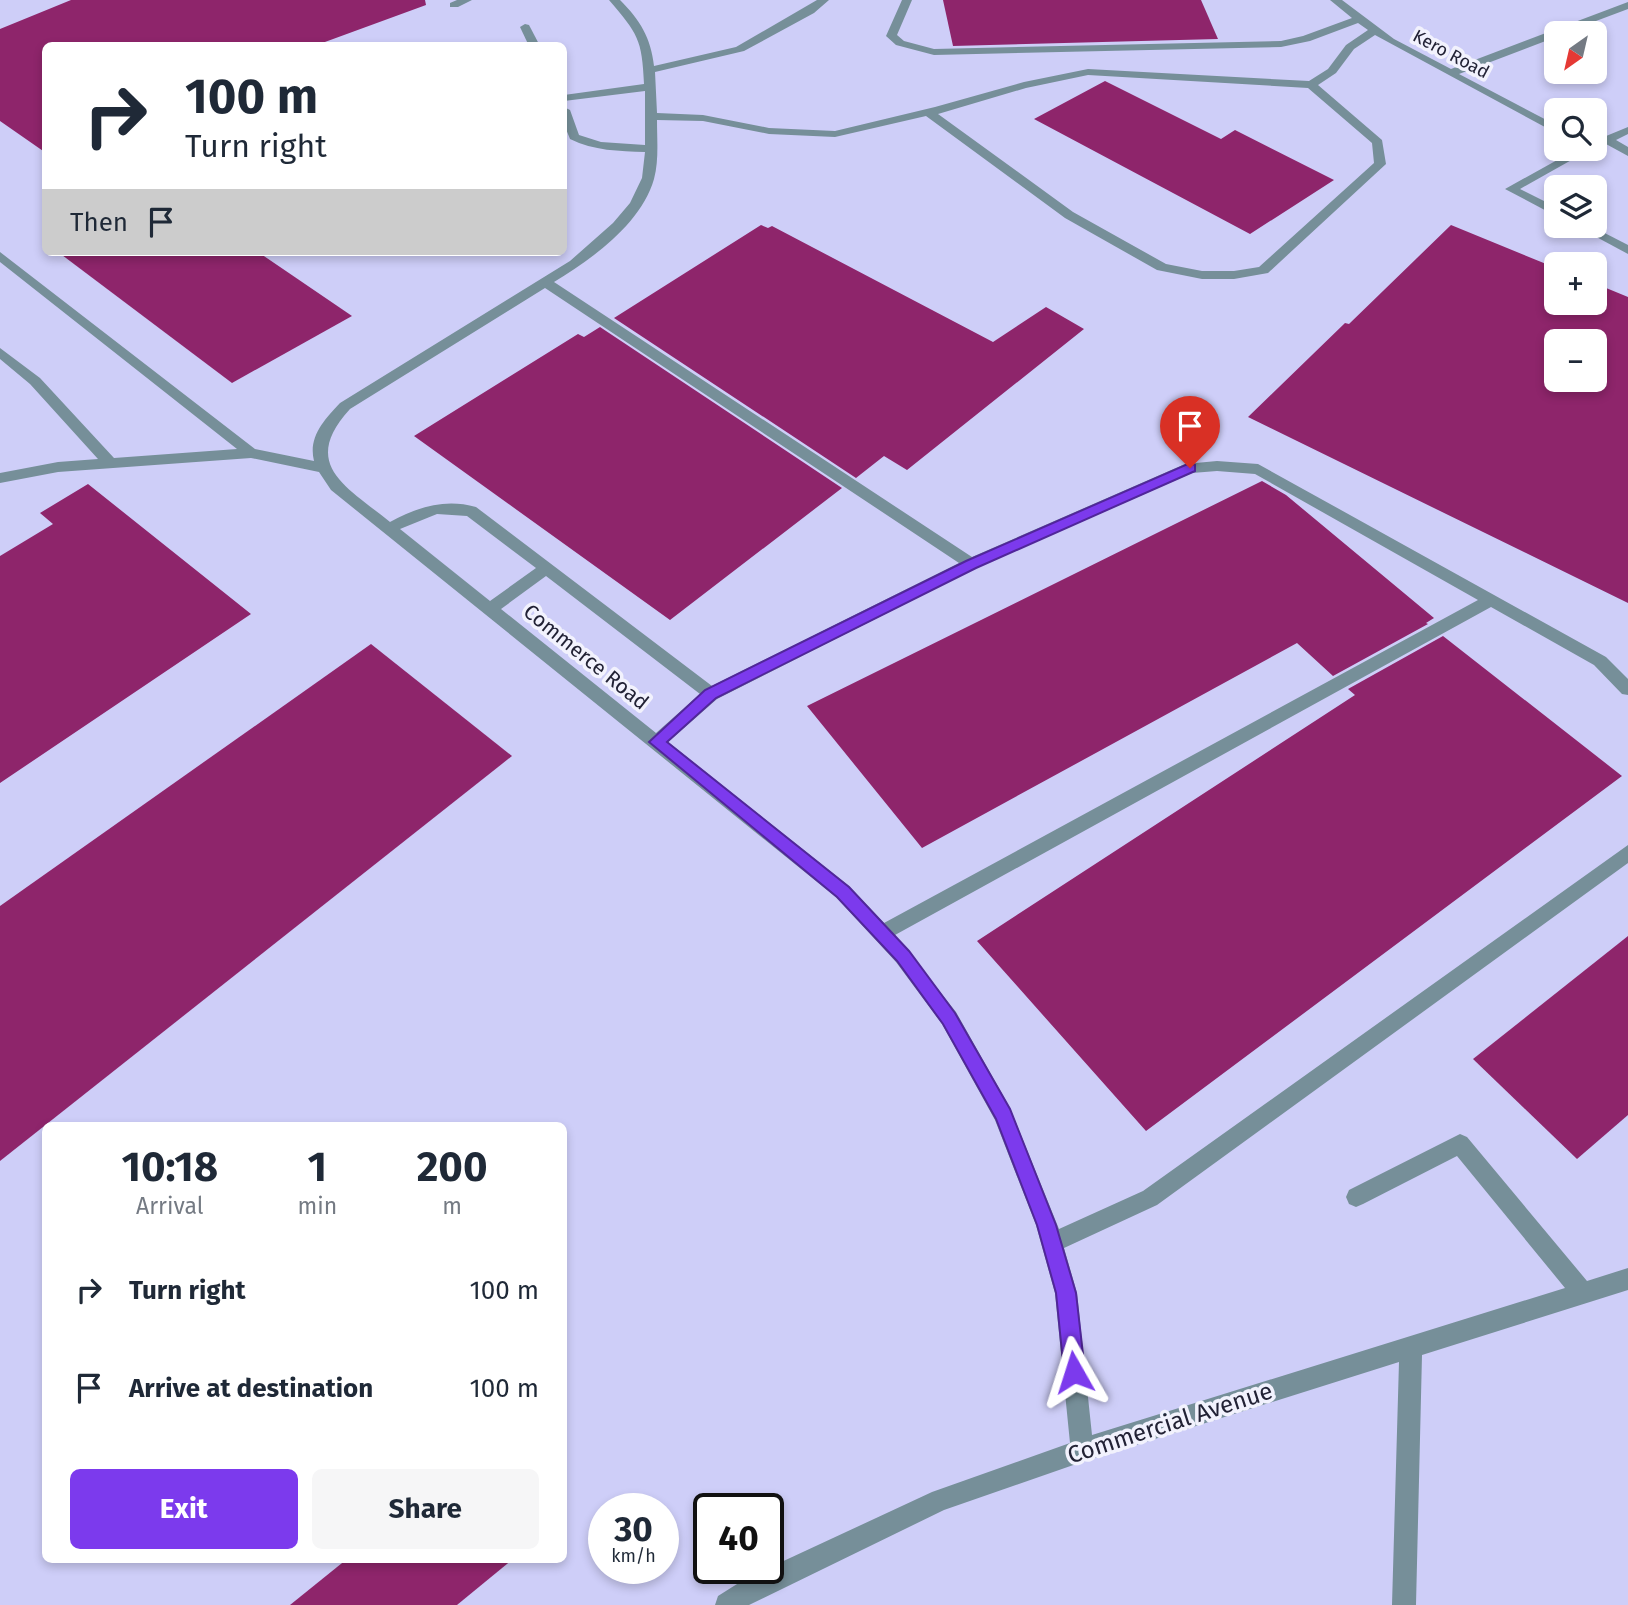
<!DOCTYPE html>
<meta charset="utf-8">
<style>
:root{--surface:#fff;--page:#f6f6f7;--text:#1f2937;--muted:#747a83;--accent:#7c3aed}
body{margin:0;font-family:"Fira Sans",sans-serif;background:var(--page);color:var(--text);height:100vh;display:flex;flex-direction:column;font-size:26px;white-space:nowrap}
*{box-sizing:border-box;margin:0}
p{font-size:23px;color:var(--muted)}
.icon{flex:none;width:38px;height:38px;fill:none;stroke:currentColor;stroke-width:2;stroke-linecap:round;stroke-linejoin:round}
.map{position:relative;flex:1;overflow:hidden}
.sheet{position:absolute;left:42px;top:1122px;width:525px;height:441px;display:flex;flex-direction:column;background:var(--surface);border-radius:10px;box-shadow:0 4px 10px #0003}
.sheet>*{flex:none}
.hud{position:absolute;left:42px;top:42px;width:525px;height:214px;border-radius:10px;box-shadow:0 4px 10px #0003;background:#fff;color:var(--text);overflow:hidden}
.needle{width:46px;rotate:214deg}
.tools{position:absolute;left:1544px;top:21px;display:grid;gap:14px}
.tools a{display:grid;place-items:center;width:63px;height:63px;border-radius:10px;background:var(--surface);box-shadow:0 4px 10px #0003;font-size:35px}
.speed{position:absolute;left:588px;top:1493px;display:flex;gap:14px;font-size:35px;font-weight:700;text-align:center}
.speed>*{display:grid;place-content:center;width:91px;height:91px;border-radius:50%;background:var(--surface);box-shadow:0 4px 10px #0003;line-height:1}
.speed small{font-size:18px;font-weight:400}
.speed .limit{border:4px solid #111;border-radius:10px;background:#fff;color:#111}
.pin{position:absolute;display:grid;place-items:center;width:60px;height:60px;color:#fff;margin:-72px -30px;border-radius:50% 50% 50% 0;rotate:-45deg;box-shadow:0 0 7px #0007}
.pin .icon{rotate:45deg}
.me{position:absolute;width:77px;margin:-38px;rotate:354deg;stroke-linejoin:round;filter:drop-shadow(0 0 5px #0008)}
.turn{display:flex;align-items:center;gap:24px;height:147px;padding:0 28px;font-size:32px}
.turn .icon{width:91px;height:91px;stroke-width:2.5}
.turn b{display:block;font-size:49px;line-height:60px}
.then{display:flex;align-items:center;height:66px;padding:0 28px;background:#0003;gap:14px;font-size:26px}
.eta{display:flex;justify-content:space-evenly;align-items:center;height:119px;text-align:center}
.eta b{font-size:42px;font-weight:700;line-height:49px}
.button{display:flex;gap:14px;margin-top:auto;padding:14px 28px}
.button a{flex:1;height:80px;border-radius:10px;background:var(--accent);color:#fff;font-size:28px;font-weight:700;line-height:80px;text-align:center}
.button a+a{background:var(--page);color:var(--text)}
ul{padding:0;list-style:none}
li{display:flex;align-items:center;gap:21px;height:98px;padding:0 28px}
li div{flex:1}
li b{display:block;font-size:26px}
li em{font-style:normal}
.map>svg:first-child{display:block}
</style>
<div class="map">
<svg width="1628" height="1605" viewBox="0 0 1628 1605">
<rect width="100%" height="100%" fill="#cecef8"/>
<!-- building -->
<g fill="#8e256b" fill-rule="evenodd">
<polygon points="71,0 425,0 426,5 314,46 46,46 46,153 0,121 0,29"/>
<polygon points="943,0 1201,0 1218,39 953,46"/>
<polygon points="1105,81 1221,139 1235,130 1334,180 1250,234 1034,119"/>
<polygon points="761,225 768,228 772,226 993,342 1046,307 1084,329 907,470 884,456 856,478 614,318"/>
<path d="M1451,225L1556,268V303H1594V283L1628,297V603L1248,417L1345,323L1349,324ZM1556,341H1594V380H1556Z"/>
<polygon points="58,252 258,252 352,316 232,383"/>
<polygon points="600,327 842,488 670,620 414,436 578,334 584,337"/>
<polygon points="1262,481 1286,495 1434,618 1426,623 1428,624 1333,676 1297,643 922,848 807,706"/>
<polygon points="88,484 251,614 0,783 0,556 53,524 40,513"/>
<polygon points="1443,636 1622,776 1146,1131 977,941 1355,695 1348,689"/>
<polygon points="371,644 512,756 0,1161 0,906"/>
<polygon points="1628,936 1628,1115 1577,1159 1473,1059"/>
<polygon points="347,1559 513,1559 457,1605 290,1605"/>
</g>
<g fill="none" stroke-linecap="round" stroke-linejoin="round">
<!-- minor -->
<g fill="#768f99" fill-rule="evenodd">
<polygon points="457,0 472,0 458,7 450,7 450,3"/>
<path d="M609,0H620C640,20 651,38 654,66L736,47L817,0H829L814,13L744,51L655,72L657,113L703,115L769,128L835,131L935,107L1024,82L1088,69L1309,81L1328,69L1346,45L1368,30L1358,23L1310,41L1281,47L934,55L896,45L886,36L902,0H912L897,35L904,41L934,49L1281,41L1303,36L1352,18L1330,0H1342L1394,39L1451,69L1628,2V9L1564,33H1556V37L1459,74L1556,125V133L1375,35L1354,49L1336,73L1318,85L1382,140L1386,164L1268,273L1234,279H1202L1157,270L1065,218L926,116L835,137L769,134L703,121L657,120C657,139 659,161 654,179C641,224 592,259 554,282L972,557L1185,464L1217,461L1258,464L1606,657L1628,679V695L1622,694L1594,665L1491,607L895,935L956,1012L1010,1108L1059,1229L1143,1191L1628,845V863L1157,1205L1064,1248L1077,1293L1092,1435L1565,1288L1457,1156L1363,1204L1356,1207L1349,1204L1346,1197L1349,1190L1460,1134L1467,1137L1587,1281L1628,1268V1290L1422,1355L1416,1605H1392L1399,1362L1082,1462L944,1510L749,1605H715L718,1596L745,1579L932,1492L1070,1443L1055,1293L1036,1225L995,1120L942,1024L896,962L837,898L331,490L319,472L251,458L58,472L0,483V473L58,462L98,459L30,384L0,359V348L40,378L114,458L237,449L0,262V252L255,449L314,461C308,437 324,420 340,403L570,261L613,223L630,203L642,178L645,152C619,151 594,151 570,139L564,124V107L570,110L579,135L601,142L645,145V91L564,101V95L644,84C642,39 638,34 609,0ZM1088,75L1308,88L1372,143L1374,163L1259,267L1234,271H1202L1166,264L1073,212L938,114L1026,88ZM545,288L959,563L712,686L476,507C445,498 418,507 390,522C347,487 299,465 350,409ZM1217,471L1255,474L1478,600L884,923L849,886L668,742L717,699L976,568L1192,473ZM437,514L467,516L536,568L490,601L400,529ZM546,576L700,694L656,733L501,609Z"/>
<polygon points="525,24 529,25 540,46 529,46 520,27"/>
<polygon points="1628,127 1628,134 1616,140 1628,147 1628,156 1606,144 1594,148 1594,141"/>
<polygon points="1577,149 1591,149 1520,189 1556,207 1556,216 1505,189"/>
<polygon points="1576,226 1591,226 1628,245 1628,254"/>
</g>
</g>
<!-- route -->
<polygon fill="#7c3aed" stroke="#51269a" stroke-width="2" points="1190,463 1195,465 1195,471 976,568 716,698 667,742 849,887 909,951 955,1013 1010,1109 1056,1225 1076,1293 1085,1372 1082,1379 1074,1382 1067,1379 1064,1372 1056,1293 1037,1225 996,1119 943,1024 897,961 837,897 649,742 705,690 966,561"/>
<g text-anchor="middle" stroke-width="7" stroke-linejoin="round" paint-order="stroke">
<!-- far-street labels -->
<g font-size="18" fill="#222235" stroke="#f2f2fd">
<text transform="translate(1451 54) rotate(28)" y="6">Kero Road</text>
</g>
<!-- street labels -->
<g font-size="21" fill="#222235" stroke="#f2f2fd">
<text transform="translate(586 657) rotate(39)" y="7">Commerce Road</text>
</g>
<!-- near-street labels -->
<g font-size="24" fill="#222235" stroke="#f2f2fd">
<text transform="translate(1170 1423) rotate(-18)" y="8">Commercial Avenue</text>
</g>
</g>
</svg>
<div class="tools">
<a><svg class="needle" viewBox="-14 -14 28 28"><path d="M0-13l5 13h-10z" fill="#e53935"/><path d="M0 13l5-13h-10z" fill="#747a83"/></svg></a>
<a><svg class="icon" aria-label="search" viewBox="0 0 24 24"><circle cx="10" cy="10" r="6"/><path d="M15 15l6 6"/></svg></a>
<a><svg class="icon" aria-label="layers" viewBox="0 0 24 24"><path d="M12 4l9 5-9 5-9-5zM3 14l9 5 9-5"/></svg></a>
<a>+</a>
<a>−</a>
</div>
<div class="speed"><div>30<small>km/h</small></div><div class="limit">40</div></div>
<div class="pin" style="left:1190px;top:468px;background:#d93025"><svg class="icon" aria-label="arrive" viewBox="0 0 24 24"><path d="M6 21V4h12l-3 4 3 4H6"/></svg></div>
<svg class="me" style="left:1074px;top:1372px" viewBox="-20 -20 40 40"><path d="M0-17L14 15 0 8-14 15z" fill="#7c3aed" stroke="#fff" stroke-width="4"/></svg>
<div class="hud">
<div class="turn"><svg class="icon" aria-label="right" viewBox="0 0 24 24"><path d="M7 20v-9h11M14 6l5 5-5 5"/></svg><div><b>100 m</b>Turn right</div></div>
<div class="then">Then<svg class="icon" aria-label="arrive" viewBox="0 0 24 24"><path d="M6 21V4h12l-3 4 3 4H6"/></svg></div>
</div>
<section class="sheet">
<div class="eta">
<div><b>10:18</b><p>Arrival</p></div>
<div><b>1</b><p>min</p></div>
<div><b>200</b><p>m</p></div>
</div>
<ul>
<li><svg class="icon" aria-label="right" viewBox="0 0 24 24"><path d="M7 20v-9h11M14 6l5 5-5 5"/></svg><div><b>Turn right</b></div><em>100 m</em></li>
<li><svg class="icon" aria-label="arrive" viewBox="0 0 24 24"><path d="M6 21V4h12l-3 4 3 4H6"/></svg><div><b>Arrive at destination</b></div><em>100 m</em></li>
</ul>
<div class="button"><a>Exit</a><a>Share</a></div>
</section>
</div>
